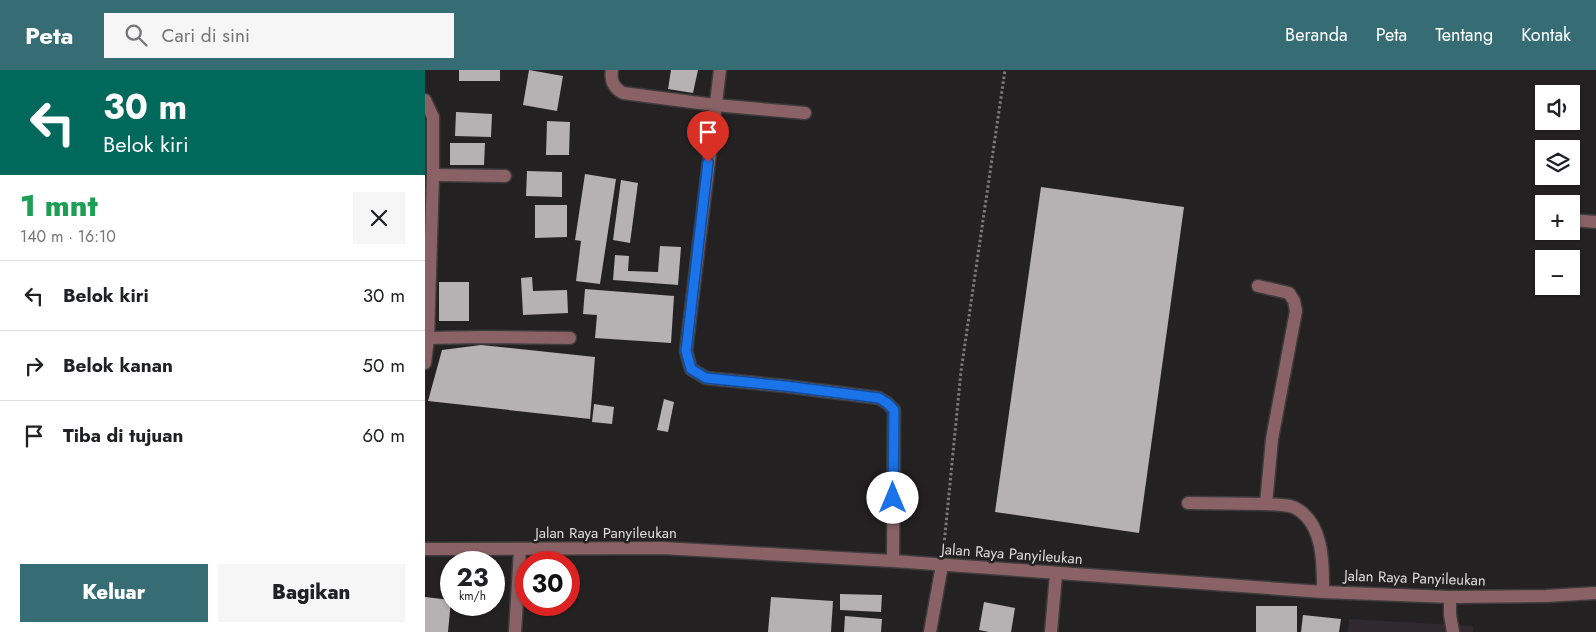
<!DOCTYPE html>
<html lang="id">
<meta charset="utf-8">
<style>
:root{--surface:#fff;--page:#f6f6f6;--text:#202124;--muted:#757577;--line:#e0e0e0;--accent:#366d75}
body{margin:0;font-family:Jost,sans-serif;background:var(--page);color:var(--text);height:100vh;display:flex;flex-direction:column;font-size:19px;white-space:nowrap}
*{box-sizing:border-box;margin:0}
p{font-size:16px;color:var(--muted)}
.icon{flex:none;width:28px;height:28px;fill:none;stroke:currentColor;stroke-width:2;stroke-linecap:round;stroke-linejoin:round}
.map{position:relative;flex:1;overflow:hidden}
.sheet{display:flex;flex-direction:column;background:var(--surface);width:425px}
.sheet>*{flex:none}
.banner{background:#00695c;color:#fff;overflow:hidden}
.buttons{position:absolute;left:1110px;top:15px;display:grid;gap:10px}
.buttons a{display:grid;place-items:center;width:45px;height:45px;border-radius:0px;background:var(--surface);box-shadow:0 1px 4px #0004;font-size:25px}
.speed{position:absolute;left:15px;top:481px;display:flex;gap:10px;font-size:25px;font-weight:700;text-align:center}
.speed>*{display:grid;place-content:center;width:65px;height:65px;border-radius:50%;background:var(--surface);box-shadow:0 1px 4px #0004;line-height:1}
.speed small{font-size:12px;font-weight:400}
.speed .limit{border:8px solid #d22;background:#fff;color:#111}
.pin{position:absolute;display:grid;place-items:center;width:42px;height:42px;color:#fff;margin:-51px -21px;border-radius:50% 50% 50% 0;rotate:-45deg;box-shadow:0 0 5px #0007}
.pin .icon{rotate:45deg}
.me{position:absolute;width:55px;margin:-28px;rotate:0deg;stroke-linejoin:round;filter:drop-shadow(0 0 4px #0008)}
.turn{display:flex;align-items:center;gap:18px;height:105px;padding:0 20px;font-size:22px}
.turn .icon{width:65px;height:65px;stroke-width:2.5}
.turn b{display:block;font-size:35px;line-height:42px}
.round{display:grid;place-items:center;flex:none;width:52px;height:52px;border-radius:0px;background:var(--page)}
.overview{display:flex;align-items:center;justify-content:space-between;height:85px;padding:0 20px}
h1{font-size:30px;font-weight:800;line-height:38px;color:#1e9e55}
.primary-button{display:flex;gap:10px;margin-top:auto;padding:10px 20px}
.primary-button a{flex:1;height:58px;border-radius:0px;background:var(--accent);color:#fff;font-size:20px;font-weight:800;line-height:58px;text-align:center}
.primary-button a+a{background:var(--page);color:var(--text)}
ul{padding:0;list-style:none}
li{display:flex;align-items:center;gap:15px;height:70px;padding:0 20px;border-top:1px solid var(--line)}
li div{flex:1}
li b{display:block;font-size:19px}
li em{font-style:normal}
header{display:flex;align-items:center;gap:30px;box-sizing:border-box;height:70px;padding:0 25px;background:var(--accent);color:#fff}
header strong{font-size:24px}
nav{display:flex;gap:28px;margin-inline-start:auto;font-size:18px}
.search{width:350px;height:45px;background:var(--page);display:flex;align-items:center;gap:12px;box-sizing:border-box;padding:0 18px;border-radius:0px;color:var(--muted);font-size:19px}
main{display:flex;flex:1;min-height:0}
.map>svg:first-child{display:block}
</style>
<header>
<strong>Peta</strong>
<div class="search"><svg class="icon" aria-label="search" viewBox="0 0 24 24"><circle cx="10" cy="10" r="6"/><path d="M15 15l6 6"/></svg>Cari di sini</div>
<nav><a>Beranda</a><a>Peta</a><a>Tentang</a><a>Kontak</a></nav>
</header>
<main>
<section class="sheet">
<div class="banner">
<div class="turn"><svg class="icon" aria-label="left" viewBox="0 0 24 24"><path d="M17 20v-9H6M10 6l-5 5 5 5"/></svg><div><b>30 m</b>Belok kiri</div></div>
</div>
<div class="overview"><div><h1>1 mnt</h1><p>140 m · 16:10</p></div><a class="round"><svg class="icon" aria-label="close" viewBox="0 0 24 24"><path d="M6 6l12 12M18 6L6 18"/></svg></a></div>
<ul>
<li><svg class="icon" aria-label="left" viewBox="0 0 24 24"><path d="M17 20v-9H6M10 6l-5 5 5 5"/></svg><div><b>Belok kiri</b></div><em>30 m</em></li>
<li><svg class="icon" aria-label="right" viewBox="0 0 24 24"><path d="M7 20v-9h11M14 6l5 5-5 5"/></svg><div><b>Belok kanan</b></div><em>50 m</em></li>
<li><svg class="icon" aria-label="arrive" viewBox="0 0 24 24"><path d="M6 21V4h12l-3 4 3 4H6"/></svg><div><b>Tiba di tujuan</b></div><em>60 m</em></li>
</ul>
<div class="primary-button"><a>Keluar</a><a>Bagikan</a></div>
</section>
<div class="map">
<svg width="1171" height="562" viewBox="0 0 1171 562">
<rect width="100%" height="100%" fill="#242123"/>
<!-- built -->
<polygon fill="#312930" points="924,549 1048,556 1048,562 923,562"/>
<!-- building -->
<g fill="#b6b1b3">
<rect x="34" y="0" width="41" height="11"/>
<polygon points="104,0 138,6 132,41 98,35"/>
<polygon points="246,0 273,0 268,23 243,19"/>
<polygon points="31,42 67,44 66,67 30,66"/>
<polygon points="122,51 145,52 144,85 121,85"/>
<polygon points="25,73 60,73 59,95 25,95"/>
<polygon points="102,101 137,102 137,127 101,126"/>
<polygon points="160,104 191,109 175,214 151,211 156,171 150,170"/>
<polygon points="196,110 213,113 205,173 188,170"/>
<polygon points="616,117 759,137 714,463 570,442"/>
<polygon points="110,135 142,135 142,167 110,168"/>
<polygon points="235,176 256,177 253,215 188,210 190,185 204,186 203,201 233,202"/>
<polygon points="107,207 108,221 142,220 143,243 98,245 96,208"/>
<rect x="14" y="212" width="30" height="39"/>
<polygon points="160,219 249,226 246,273 170,268 172,245 158,244"/>
<polygon points="56,275 170,287 165,349 3,331 17,280"/>
<polygon points="239,329 249,332 243,362 232,360"/>
<polygon points="169,334 189,337 187,354 167,352"/>
<polygon points="415,524 457,525 456,542 415,540"/>
<polygon points="0,527 26,530 23,562 0,562"/>
<polygon points="346,527 408,531 406,562 343,562"/>
<polygon points="559,532 590,538 586,562 564,562 554,560"/>
<rect x="831" y="536" width="41" height="26"/>
<polygon points="878,545 916,549 914,562 876,562"/>
<polygon points="420,546 457,549 456,562 419,562"/>
</g>
<g fill="none" stroke-linecap="round" stroke-linejoin="round">
<!-- minor casing -->
<g stroke="#3e3b3d" stroke-width="15">
<g id="minor">
<path d="M187,0C185,11 189,18 198,23L290,35L380,43"/>
<polyline points="295,0 261,281 266,299 281,308 360,316 454,328 462,333 469,340 468,491"/>
<polyline points="0,30 8,47 8,105 3,268 0,293"/>
<polyline points="8,105 80,106"/>
<polyline points="1146,150 1171,152"/>
<path d="M833,216L864,223L869,231L871,241L847,369L841,434C850,435 865,434 872,439C899,455 898,495 898,522"/>
<polyline points="3,268 57,267 145,268"/>
<polyline points="763,433 841,434"/>
<polyline points="0,479 237,478 468,491 898,522 1025,527 1121,526 1171,523"/>
<polyline points="1025,527 1025,545 1028,562"/>
<polyline points="90,562 95,480"/>
<polyline points="505,562 517,495"/>
<polyline points="626,562 631,504"/>
</g>
</g>
<!-- path -->
<polyline stroke="#7b797a" stroke-width="3" stroke-dasharray="2.5 2.5" stroke-linecap="butt" points="519,475 536,301 580,0"/>
<!-- minor -->
<use href="#minor" stroke="#8a6266" stroke-width="12"/>
</g>
<g fill="none" stroke-linecap="round" stroke-linejoin="round">
<!-- route casing -->
<g stroke="#114b97" stroke-width="12">
<polyline id="route" points="283,92 261,281 266,299 281,308 360,316 454,328 462,333 469,340 468,428"/>
</g>
<!-- route -->
<use href="#route" stroke="#1a73e8" stroke-width="9"/>
</g>
<g text-anchor="middle" stroke-width="5" stroke-linejoin="round" paint-order="stroke">
<!-- street labels -->
<g font-size="15" fill="#dedcdd" stroke="#242123">
<text x="181" y="468">Jalan Raya Panyileukan</text>
<text transform="translate(587 484) rotate(4)" y="5">Jalan Raya Panyileukan</text>
<text transform="translate(990 508) rotate(2)" y="5">Jalan Raya Panyileukan</text>
</g>
</g>
</svg>
<div class="buttons">
<a><svg class="icon" aria-label="sound" viewBox="0 0 24 24"><path d="M4 9h4l5-4v14l-5-4H4zM17 9q2 3 0 6"/></svg></a>
<a><svg class="icon" aria-label="layers" viewBox="0 0 24 24"><path d="M12 4l9 5-9 5-9-5zM3 14l9 5 9-5"/></svg></a>
<a>+</a>
<a>−</a>
</div>
<div class="speed"><div>23<small>km/h</small></div><div class="limit">30</div></div>
<div class="pin" style="left:283px;top:92px;background:#d93025"><svg class="icon" aria-label="arrive" viewBox="0 0 24 24"><path d="M6 21V4h12l-3 4 3 4H6"/></svg></div>
<svg class="me" style="left:468px;top:428px" viewBox="-20 -20 40 40"><circle r="19" fill="#fff"/><path d="M0-13L10 11 0 6-10 11z" fill="#1a73e8"/></svg>
</div>
</main>
